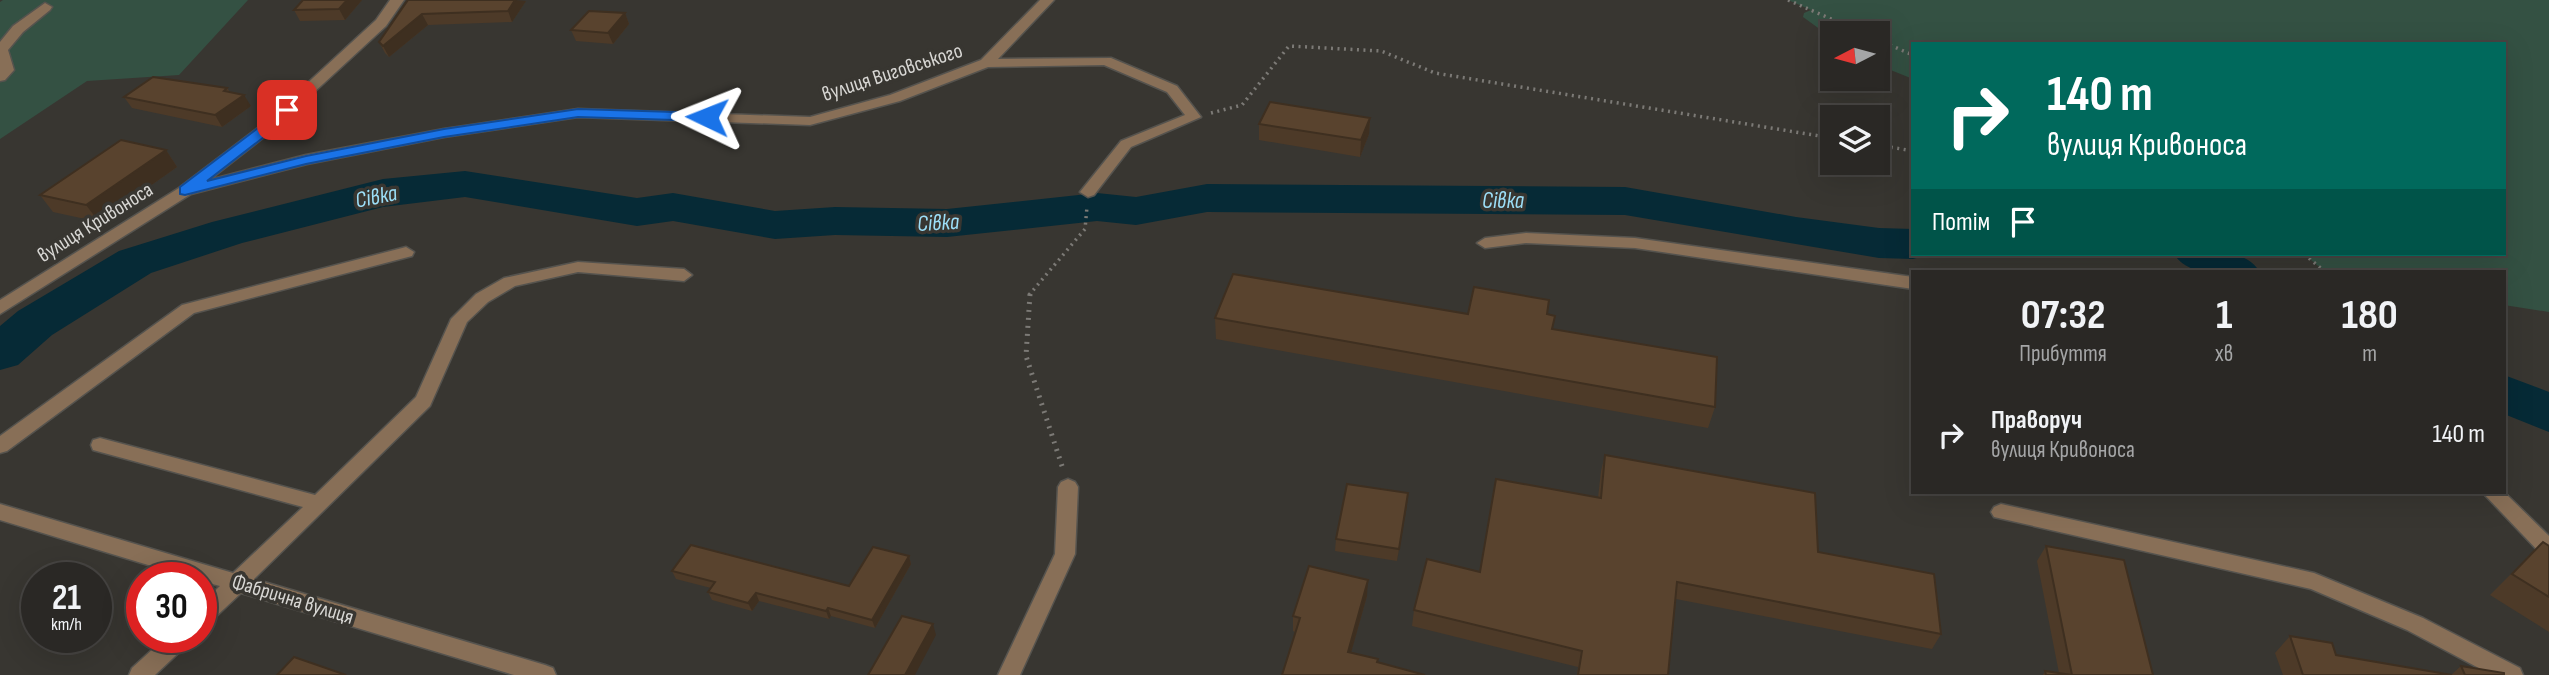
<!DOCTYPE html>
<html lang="uk">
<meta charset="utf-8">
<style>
:root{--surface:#2a2825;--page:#363432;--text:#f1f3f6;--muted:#a5a6a7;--line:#464442}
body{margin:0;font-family:"Sofia Sans Condensed",sans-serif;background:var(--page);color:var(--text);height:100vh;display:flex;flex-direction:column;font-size:26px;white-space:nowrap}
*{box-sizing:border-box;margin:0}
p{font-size:23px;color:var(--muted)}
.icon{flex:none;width:38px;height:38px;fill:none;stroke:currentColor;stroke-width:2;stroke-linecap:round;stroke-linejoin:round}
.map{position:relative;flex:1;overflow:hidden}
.details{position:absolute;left:1911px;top:270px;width:595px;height:224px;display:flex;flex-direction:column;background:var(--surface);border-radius:0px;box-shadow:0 7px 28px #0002,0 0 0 2px var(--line)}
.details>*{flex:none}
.hud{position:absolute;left:1911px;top:42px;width:595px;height:214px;border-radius:0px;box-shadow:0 7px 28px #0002,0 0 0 2px var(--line);background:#00695c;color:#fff;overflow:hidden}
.needle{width:46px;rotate:264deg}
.tools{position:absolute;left:1820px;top:21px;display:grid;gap:14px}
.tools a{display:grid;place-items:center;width:70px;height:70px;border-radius:0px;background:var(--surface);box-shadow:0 7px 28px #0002,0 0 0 2px var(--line);font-size:35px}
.speed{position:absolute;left:21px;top:562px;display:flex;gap:14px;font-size:35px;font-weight:700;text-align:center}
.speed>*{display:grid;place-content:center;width:91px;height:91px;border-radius:50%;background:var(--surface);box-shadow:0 7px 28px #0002,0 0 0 2px var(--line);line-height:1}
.speed small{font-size:18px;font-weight:400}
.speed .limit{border:10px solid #d22;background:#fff;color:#111}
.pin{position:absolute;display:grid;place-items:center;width:60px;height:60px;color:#fff;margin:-30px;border-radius:14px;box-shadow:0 4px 10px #0006}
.me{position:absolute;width:77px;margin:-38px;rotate:272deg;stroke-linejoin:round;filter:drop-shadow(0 0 5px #0008)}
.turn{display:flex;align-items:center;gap:24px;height:147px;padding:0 21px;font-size:32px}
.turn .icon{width:91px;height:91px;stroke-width:2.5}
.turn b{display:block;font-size:49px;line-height:60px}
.then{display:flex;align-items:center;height:66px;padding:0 21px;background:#0003;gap:14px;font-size:26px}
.eta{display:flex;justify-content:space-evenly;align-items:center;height:119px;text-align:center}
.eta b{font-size:42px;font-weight:700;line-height:49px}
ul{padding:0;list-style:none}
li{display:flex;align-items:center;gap:21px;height:91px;padding:0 21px}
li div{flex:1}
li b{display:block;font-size:26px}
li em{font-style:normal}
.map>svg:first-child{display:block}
</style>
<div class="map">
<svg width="2549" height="675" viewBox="0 0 2549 675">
<rect width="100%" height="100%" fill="#383631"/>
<!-- green -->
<g fill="#345143">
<polygon points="3,0 248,0 179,75 87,81 0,139 0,2"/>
<polygon points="1788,0 2549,0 2549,312 2504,305 2504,271 2324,271 2304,254 2504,254 2504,44 1913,44 1913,79 1878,65 1878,33 1832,33 1832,38 1803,17 1804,13 1811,10"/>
</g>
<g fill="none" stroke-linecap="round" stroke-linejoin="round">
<!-- river -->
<g fill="#062a36" fill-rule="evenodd">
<polygon points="465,171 637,198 673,193 775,211 835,207 947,209 1097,193 1136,197 1207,184 1625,187 1796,217 1879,228 1913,229 1913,254 1930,254 1913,259 1879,258 1625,215 1207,212 1136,225 1097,221 947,237 835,235 775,239 673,221 637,226 465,197 383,207 242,243 151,273 52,335 18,365 0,370 0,326 18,311 119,251 212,222 383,179"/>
<path d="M2174,254C2201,253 2243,245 2259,271C2232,272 2190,280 2174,254Z"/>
<polygon points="2504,375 2549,392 2549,432 2504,414"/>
</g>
<!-- minor casing -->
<g stroke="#55534e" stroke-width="3">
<g id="minor">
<polygon points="390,0 404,0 386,26 273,130 209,180 306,155 444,129 578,109 810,117 890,95 981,60 1040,0 1054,0 998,59 1111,58 1177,86 1201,117 1131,147 1094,195 1088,197 1080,192 1121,141 1185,115 1167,92 1104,65 988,67 900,101 810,125 578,117 444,137 307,164 191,194 0,314 0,300 179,188 263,124 376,20"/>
<polygon points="45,3 52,7 50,10 23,32 8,50 14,70 5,80 0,81 0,42 13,26"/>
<polygon points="1526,233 1635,238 1913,277 1913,289 1635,248 1526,243 1485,248 1477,243 1485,238"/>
<polygon points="406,247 414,252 412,256 194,313 7,451 0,453 0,436 182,305"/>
<polygon points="578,262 684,269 692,275 684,281 578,272 515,286 488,302 467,322 430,406 254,579 545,665 553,668 556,675 514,675 241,593 208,624 201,627 201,604 220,586 201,581 201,578 191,578 0,520 0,504 233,573 303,507 93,450 91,445 93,440 100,438 315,495 416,397 451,319 476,294 504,278"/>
<polygon points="1068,479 1075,482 1078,487 1075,554 1020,675 998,675 1055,554 1058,487 1061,482"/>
<polygon points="2482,492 2504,492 2549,536 2549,557 2542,555"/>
<polygon points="2001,504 2314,573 2423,618 2520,668 2523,675 2492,675 2407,630 2311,589 1994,517 1991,512 1994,507"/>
<polygon points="166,637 192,637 189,643 155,675 129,675 132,668"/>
</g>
</g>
<!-- path-far1 -->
<g stroke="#7c7a76" stroke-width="3.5" stroke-dasharray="2 4.5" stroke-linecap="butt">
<polyline points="1788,0 1863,33"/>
<polyline points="1878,40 1913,55"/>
<polyline points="1211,113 1242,105 1289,46 1381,51 1435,73 1832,138"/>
<polyline points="1878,145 1913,151"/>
<polyline points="2304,254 2324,271"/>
<polyline points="1029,295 1085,229 1087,207"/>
</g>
<!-- path -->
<polyline stroke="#7c7a76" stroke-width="5" stroke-dasharray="2 6" stroke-linecap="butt" points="1030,294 1026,356 1063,469"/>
<!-- minor -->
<use href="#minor" fill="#886f57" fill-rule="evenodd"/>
</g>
<!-- wall -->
<g fill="#4d3a28">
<polygon points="362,0 345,20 300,21 294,10"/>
<polygon points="408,0 526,1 512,22 428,25 389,57 385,53 379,42"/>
<polygon points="625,13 629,24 613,44 576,41 571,30"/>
<polygon points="227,88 230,92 251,106 222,127 132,108 124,97"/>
<polygon points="1370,118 1369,134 1360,157 1259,140 1259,124"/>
<polygon points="166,150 177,167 99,222 53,212 40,195"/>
<polygon points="1468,314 1547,314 1552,329 1715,407 1708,428 1216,339 1215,318"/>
<polygon points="1605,455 1818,552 1941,634 1932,649 1676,599 1668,675 1577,675 1578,667 1412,626 1414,610 1480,572 1598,498 1601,471"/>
<polygon points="1407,505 1397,561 1335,551 1336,539"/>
<polygon points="2543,542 2549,546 2549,632 2490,595"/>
<polygon points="2046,546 2153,675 2043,675 2045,671 2059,673 2037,561"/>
<polygon points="909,556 911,564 875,628 831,616 829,619 759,601 752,611 712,600 708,592 711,588 676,579 672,571 849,586"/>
<polygon points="1367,596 1351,652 1282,675 1295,632 1293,631 1293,616"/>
<polygon points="2290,636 2336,655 2451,675 2461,666 2504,675 2283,675 2275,653"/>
</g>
<!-- shaded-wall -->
<g fill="#3e2f20">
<polygon points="347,0 362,0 345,20 339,9"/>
<polygon points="515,0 526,1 512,22 508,11"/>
<polygon points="625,13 629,24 613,44 608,33"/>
<polygon points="422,14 428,25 389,57 383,46"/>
<polygon points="244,95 251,106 222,127 215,115"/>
<polygon points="1370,118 1369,134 1360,157 1361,140"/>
<polygon points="166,150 177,167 99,222 86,205"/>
<polygon points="1408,493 1407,505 1397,561 1399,549"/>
<polygon points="909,556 911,564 875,628 872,620"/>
<polygon points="1368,580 1367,596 1347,667 1348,652"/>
<polygon points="756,593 759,601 752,611 748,603"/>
<polygon points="828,608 831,616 829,619 826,611"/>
<polygon points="933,624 936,635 915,675 905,675"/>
</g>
<!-- building -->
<g fill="#59432e" stroke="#3e2f20" stroke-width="2">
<polygon points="303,0 347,0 339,9 294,10"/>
<polygon points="408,0 515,0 508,11 422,14 383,46 379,42"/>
<polygon points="589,11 625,13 608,33 571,30"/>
<polygon points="153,77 227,88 224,91 244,95 215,115 124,97"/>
<polygon points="1270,102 1370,118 1361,140 1259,124"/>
<polygon points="121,140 166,150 86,205 40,195"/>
<polygon points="1233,274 1468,314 1474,287 1549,300 1547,314 1555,316 1552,329 1717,357 1715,407 1215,318"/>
<polygon points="1605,455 1815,493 1818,552 1934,574 1941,634 1677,582 1668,675 1578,675 1582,651 1414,610 1427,559 1480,572 1496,479 1601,498"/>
<polygon points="1347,484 1408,493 1399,549 1336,539"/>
<polygon points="2543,542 2549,546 2549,597 2512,574"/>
<polygon points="691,545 849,586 873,547 909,556 872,620 828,608 826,611 756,593 748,603 708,592 715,582 672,571"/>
<polygon points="2046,546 2124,560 2153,675 2046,675 2045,671 2072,675"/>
<polygon points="1309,566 1368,580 1348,652 1378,659 1377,662 1425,675 1282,675 1300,618 1293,616"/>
<polygon points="902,616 933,624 905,675 868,675"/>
<polygon points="2290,636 2332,643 2336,655 2452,675 2303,675"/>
<polygon points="294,657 346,675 277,675"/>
<polygon points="2461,666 2504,673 2504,675 2465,675"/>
</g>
<!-- route -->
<polygon fill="#1a73e8" stroke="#114b97" stroke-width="2" points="287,106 294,110 273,130 207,181 306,156 444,129 578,109 707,113 713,117 707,121 578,117 444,137 306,164 185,195 180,194 180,187"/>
<g text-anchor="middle" stroke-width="7" stroke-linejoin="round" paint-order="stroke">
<!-- street labels -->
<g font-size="21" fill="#d8d7d4" stroke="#383631">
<text transform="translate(892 72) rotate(-18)" y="7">вулиця Виговського</text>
<text transform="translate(95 222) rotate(-32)" y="7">вулиця Кривоноса</text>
<text transform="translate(293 599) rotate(17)" y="7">Фабрична вулиця</text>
</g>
<!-- water labels -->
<g font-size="23" font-style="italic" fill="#9cdef7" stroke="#383631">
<text transform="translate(376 196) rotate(-11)" y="8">Сівка</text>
<text x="1503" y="208">Сівка</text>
<text transform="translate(938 222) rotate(-3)" y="8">Сівка</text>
</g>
</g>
</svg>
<div class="tools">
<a><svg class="needle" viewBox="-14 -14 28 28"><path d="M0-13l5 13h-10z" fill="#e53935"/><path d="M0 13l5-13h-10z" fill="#a5a6a7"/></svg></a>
<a><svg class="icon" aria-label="layers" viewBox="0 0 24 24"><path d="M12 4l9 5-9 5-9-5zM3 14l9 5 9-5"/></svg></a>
</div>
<div class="speed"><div>21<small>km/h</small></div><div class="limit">30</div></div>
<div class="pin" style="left:287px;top:110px;background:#d93025"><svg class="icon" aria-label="arrive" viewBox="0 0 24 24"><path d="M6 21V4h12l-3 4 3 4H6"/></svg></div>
<svg class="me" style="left:707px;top:117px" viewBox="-20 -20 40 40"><path d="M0-17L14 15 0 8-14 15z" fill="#1a73e8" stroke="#fff" stroke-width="4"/></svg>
<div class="hud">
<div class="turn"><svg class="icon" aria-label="right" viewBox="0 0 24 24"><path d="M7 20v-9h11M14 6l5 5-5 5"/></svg><div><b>140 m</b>вулиця Кривоноса</div></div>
<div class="then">Потім<svg class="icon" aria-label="arrive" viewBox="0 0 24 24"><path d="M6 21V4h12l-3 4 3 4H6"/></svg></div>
</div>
<section class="details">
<div class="eta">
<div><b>07:32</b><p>Прибуття</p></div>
<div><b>1</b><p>хв</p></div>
<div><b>180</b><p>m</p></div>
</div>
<ul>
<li><svg class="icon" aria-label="right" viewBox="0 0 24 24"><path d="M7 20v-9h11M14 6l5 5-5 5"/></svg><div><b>Праворуч</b><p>вулиця Кривоноса</p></div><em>140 m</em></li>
</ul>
</section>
</div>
